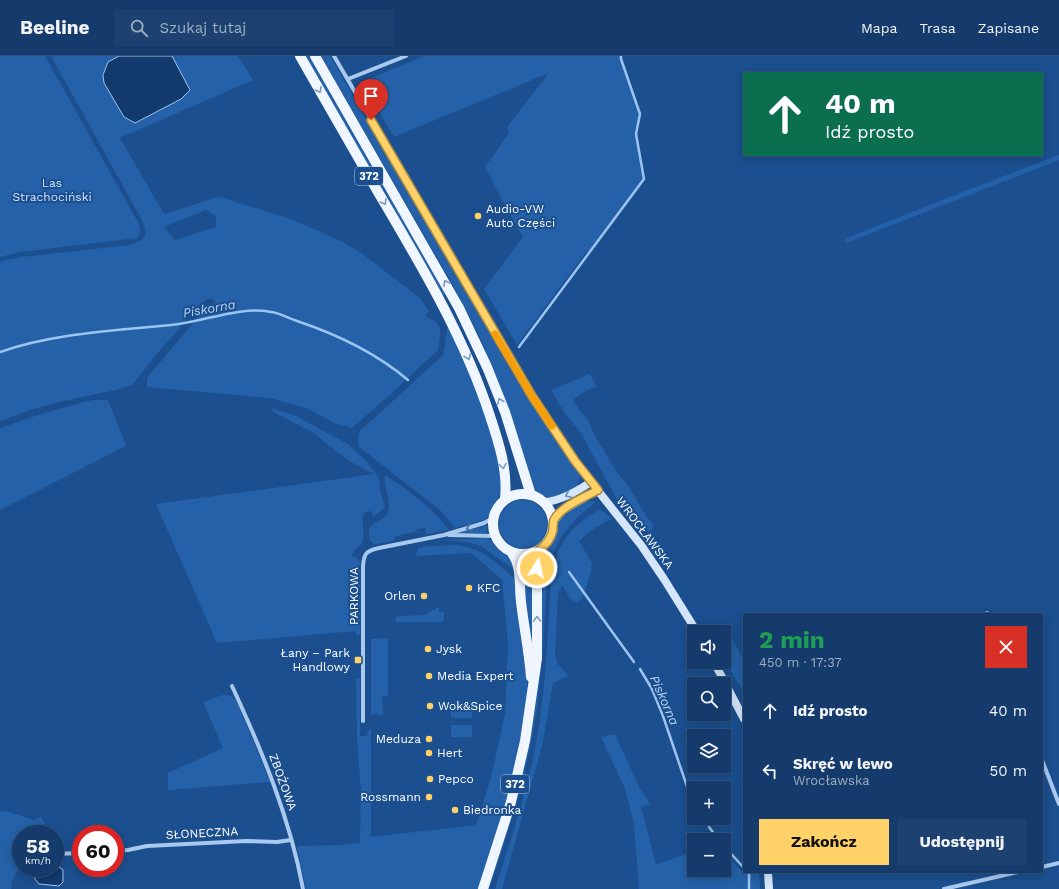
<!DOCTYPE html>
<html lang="pl">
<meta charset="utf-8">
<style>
:root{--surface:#143b6b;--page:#1d4271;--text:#f1f3f6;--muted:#9dadc1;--line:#33557e;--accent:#ffd166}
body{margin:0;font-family:"Work Sans",sans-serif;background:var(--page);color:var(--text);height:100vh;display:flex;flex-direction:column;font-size:15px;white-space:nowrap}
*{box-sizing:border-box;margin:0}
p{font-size:13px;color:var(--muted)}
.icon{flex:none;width:22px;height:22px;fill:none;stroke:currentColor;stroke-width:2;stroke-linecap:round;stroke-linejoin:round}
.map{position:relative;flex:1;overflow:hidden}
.panel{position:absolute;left:743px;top:557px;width:300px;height:260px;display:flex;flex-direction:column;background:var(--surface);border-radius:0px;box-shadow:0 2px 10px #0003,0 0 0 1px var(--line)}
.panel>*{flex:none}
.banner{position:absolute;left:743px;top:16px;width:300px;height:84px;border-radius:0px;box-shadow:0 2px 10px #0003,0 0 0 1px var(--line);background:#0b6e4f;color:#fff;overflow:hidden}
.fabs{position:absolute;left:687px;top:569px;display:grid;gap:8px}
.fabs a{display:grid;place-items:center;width:44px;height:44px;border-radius:0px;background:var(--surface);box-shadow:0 2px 10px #0003,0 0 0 1px var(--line);font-size:20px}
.speed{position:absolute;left:12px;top:769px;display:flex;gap:8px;font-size:20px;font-weight:700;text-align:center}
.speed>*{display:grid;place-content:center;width:52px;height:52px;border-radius:50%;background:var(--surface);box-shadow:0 2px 10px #0003,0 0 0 1px var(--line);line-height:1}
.speed small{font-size:10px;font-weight:400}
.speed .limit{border:6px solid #d22;background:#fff;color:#111}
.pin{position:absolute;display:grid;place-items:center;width:34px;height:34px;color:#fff;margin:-41px -17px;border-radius:50% 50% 50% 0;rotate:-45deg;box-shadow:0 0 4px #0007}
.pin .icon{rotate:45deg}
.me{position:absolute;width:44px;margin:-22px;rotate:10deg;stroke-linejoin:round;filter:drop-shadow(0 0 3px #0008)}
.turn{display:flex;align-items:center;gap:14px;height:84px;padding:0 16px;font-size:18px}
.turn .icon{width:52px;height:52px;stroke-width:2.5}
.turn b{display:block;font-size:28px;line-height:34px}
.round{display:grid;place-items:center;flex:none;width:42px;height:42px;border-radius:0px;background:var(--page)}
.head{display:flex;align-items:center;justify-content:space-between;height:68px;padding:0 16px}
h1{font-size:24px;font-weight:700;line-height:30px;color:#1e9e55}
.action{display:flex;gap:8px;margin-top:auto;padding:8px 16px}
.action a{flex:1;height:46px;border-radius:0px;background:var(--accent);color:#111;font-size:16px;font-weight:700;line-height:46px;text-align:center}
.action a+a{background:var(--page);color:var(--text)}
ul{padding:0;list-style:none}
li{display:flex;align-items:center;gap:12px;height:60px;padding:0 16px}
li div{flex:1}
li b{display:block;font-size:15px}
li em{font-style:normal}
header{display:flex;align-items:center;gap:24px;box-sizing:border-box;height:56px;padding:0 20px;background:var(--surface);border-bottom:1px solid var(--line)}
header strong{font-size:19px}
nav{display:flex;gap:22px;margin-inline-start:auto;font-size:14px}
.search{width:280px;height:36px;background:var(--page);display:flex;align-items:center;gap:10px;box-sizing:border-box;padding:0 14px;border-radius:0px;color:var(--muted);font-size:15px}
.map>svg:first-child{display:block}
</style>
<header>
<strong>Beeline</strong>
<div class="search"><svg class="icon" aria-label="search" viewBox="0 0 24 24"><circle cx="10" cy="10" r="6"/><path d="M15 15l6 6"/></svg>Szukaj tutaj</div>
<nav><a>Mapa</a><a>Trasa</a><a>Zapisane</a></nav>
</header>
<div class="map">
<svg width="1059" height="833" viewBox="0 0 1059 833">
<rect width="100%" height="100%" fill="#1b4f8f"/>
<!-- green -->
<g fill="#2461a8" fill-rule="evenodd">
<path d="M0,0H45L139,168C140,174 141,177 137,182L21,196L0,201Z"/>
<path d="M51,0H238L253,24L120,82L164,158L218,141L223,142L291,163L341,185L360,196L420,242L429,255L426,260C445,271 441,274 438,294L392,337L352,372L334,367L309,353L270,342L147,331V322L151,317L198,261L216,245L209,242L190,256L179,273L154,301L133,328L120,333L59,346L30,354L0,365V206L5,204L22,201L129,189C144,185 148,181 143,166ZM206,154L216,160V171L175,184L164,171Z"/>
<polygon points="305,0 309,0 446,237 443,240"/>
<path d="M321,0H330L518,325L579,417L580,421L577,431C556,441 555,447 533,434L495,318L480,281L453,229Z"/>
<polygon points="424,0 621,0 621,3 640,58 636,78 644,123 589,197 587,195 517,289 484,233 523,181 503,146 485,111 509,77 507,71 549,17 394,81 361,26"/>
<polygon points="1059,99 1059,104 846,187 845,183 942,144"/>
<polygon points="448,269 480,343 496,392 501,425 501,437 489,460 485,463 477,466 454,472 452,468 440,454 359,391 358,380 360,375 443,299"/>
<polygon points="590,318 597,330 584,336 573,344 580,355 588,364 595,380 616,415 629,431 647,462 653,468 652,474 647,475 630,462 620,449 581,377 566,359 551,334"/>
<polygon points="92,344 108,344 126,390 0,454 0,372 41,358"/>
<path d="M271,352L294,359L348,388L367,406L379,422L380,434L385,451L374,461L371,455L363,457C362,464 365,481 362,487C359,493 354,492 352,500L358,503L360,506V579H356V575L217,587L156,448L374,418L349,405L312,376L275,357Z"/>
<path d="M385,419C405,432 435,454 449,474L426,478L425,472L416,473L417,477L415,476L396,480L393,485L375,488L372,487C370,484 369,482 369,479C368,465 384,466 388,456C392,443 383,432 385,419Z"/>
<circle cx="523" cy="468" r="24"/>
<path d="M587,445L596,446C572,465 558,479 549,509L542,510L543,499L556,480L558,466L562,459Z"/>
<path d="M600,453L612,463L596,471L579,485L592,507L591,516L583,541L577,547L570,542L562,529L558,538L555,600L558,608L568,620L553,627L542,690L502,833H495C510,785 527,737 536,687C547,631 547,573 552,517C559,484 571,470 600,453Z"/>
<polygon points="485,470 487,470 487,477 461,477 461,476"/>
<path d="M481,482H487L492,485L499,494L509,500L516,512C507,512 490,494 478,489C464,484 451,485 437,485Z"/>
<path d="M458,489C484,494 494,504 513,521L516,520L527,602V646L520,690L509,737L479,833H306L297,790L340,789L360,787L361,734L357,683L356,622H360V680H367L368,675L371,671V781L476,769L491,722L505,657L508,589L502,524L471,497L416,500L418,492L430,490Z"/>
<path d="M542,519H545L547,522C544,572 542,622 534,671C524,727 507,780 489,833H487L515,748Z"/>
<polygon points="522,520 533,520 535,598 531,600"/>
<polygon points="439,551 439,556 444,556 444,563 442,566 397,566 395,564 395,562 398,560 424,559"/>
<polygon points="723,568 744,604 744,636 724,604 724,576 715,576"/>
<polygon points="388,582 388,640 382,640 383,659 378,659 377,657 375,657 375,659 371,658 371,583"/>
<polygon points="222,639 232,640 237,646 270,726 168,734 168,717 223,692 203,646"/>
<rect x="451" y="650" width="21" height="12"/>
<rect x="451" y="669" width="21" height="12"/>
<polygon points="615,678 639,731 650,748 641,751 656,809 694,795 694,814 724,814 724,797 741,815 759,816 760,833 639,833 634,768 625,733 601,681"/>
<path d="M6,755L34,764L41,761C45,766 47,772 46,778H21V808L11,827V833H0V756Z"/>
</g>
<!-- water -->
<g fill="#123a6d" stroke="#9cc4f0">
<polygon points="119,0 172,0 190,34 181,43 135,67 124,61 104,27 103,19 108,6"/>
<polygon points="59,811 63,814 63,826 59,830 39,828 35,823 34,815 36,813"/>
</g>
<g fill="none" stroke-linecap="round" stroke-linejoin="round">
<!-- stream -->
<g stroke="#9cc4f0" stroke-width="2.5">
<polyline points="519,291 644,123 636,78 640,58 621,3 621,0"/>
<path d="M0,296C58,276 119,275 179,268C208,264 242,250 271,256C280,257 288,262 297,265C336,278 376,297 408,324"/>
<polyline points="569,516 634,606"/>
<polyline points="640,613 652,633 663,660 694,751"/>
<polyline points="709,771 719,784"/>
<polyline points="724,790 744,812"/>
<polyline points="748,816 749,817 749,833"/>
</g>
<!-- minor -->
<g stroke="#a9c9ee" stroke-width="4">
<polyline points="334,0 532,340 575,405 591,426"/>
<polyline points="348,23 406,0"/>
<polyline points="449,479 495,480"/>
<polyline points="987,557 987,558"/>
<path d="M232,630C262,695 290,762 303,833"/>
<path d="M363,665V510C364,497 366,495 379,492L444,479L484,467L493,462"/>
<polyline points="1042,704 1059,748"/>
<polyline points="115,795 128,794 147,790 246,785 277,786 291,784"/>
<polyline points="55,798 81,797"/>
<polyline points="1042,811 1059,807"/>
<polyline points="944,833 1018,816"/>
</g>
<!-- secondary -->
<g stroke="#d6e6fa" stroke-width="8">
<path d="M544,446C561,445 577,435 591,426L641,489L664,523L697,576"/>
<polyline points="553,466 563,454 598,434"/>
<polyline points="714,606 744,663"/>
<polyline points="768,816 769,833"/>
</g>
<!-- primary -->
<g stroke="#f0f6ff" stroke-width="10">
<path d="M300,0C326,45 352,91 378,136C421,209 464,280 490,360C499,387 508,415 505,443"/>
<polyline points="315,0 459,252 487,311 505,356 531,439"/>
<circle cx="523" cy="468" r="30"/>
<path d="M512,497C522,511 519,529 521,546C524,571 529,595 531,621"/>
<polyline points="483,833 511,746 525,685 537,602 537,516 539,494"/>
</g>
</g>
<!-- one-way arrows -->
<defs><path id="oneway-chevron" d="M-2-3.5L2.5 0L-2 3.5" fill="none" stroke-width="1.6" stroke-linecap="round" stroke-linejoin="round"/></defs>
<g stroke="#7b9ac1">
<use href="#oneway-chevron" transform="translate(319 34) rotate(60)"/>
<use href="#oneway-chevron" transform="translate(384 146) rotate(60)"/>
<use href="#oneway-chevron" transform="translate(446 227) rotate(-119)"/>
<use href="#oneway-chevron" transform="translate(468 301) rotate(68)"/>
<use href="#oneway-chevron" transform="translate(500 345) rotate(-112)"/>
<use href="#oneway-chevron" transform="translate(503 410) rotate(81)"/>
<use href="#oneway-chevron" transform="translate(537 563) rotate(-90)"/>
</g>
<use stroke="#668bba" href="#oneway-chevron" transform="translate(568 439) rotate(155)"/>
<use stroke="#4674ac" href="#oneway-chevron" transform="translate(469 472) rotate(164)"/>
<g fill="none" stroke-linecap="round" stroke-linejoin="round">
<!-- route casing -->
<g stroke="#a68842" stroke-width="10">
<path id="route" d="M371,64L532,340L575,405L598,434C585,441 560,451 554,464C553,467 553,471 553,474C551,483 546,489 539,494L537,512"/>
</g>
<!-- route -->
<use href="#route" stroke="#ffd166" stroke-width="7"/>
<!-- slow -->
<polyline stroke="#f59e0b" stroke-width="7" points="495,278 532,340 552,370"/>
</g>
<!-- markers -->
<g fill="#ffd166" stroke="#1b4f8f" stroke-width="1.5">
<circle cx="478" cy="160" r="4"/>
<circle cx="469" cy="532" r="4"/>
<circle cx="424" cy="540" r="4"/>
<circle cx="428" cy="593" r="4"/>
<rect x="354" y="600" width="8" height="8" rx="2"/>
<circle cx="429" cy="620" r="4"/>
<circle cx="430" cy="650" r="4"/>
<circle cx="429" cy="683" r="4"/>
<circle cx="429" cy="697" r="4"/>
<circle cx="430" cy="723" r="4"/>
<circle cx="429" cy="741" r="4"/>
<circle cx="455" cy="754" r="4"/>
</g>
<g text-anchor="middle" stroke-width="4" stroke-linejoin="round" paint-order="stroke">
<!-- shield labels -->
<g fill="#1b4f8f" stroke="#bbcadd" stroke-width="1">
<rect x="355" y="111" width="28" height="18" rx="3"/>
<rect x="501" y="719" width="28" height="18" rx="3"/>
</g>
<g font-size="11" font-weight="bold" fill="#fff">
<text x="369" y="124">372</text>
<text x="515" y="732">372</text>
</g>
<!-- park labels -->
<g font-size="12" fill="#cfe3fa" stroke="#1b4f8f">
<text x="52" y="131">Las<tspan x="52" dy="14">Strachociński</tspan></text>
</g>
<!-- poi labels -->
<g font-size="12" fill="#fff" stroke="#1b4f8f" text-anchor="start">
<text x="486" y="157">Audio-VW<tspan x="486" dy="14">Auto Części</tspan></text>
<text x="477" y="536">KFC</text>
<text x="416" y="544" text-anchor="end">Orlen</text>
<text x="436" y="597">Jysk</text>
<text x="350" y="601" text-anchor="end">Łany – Park<tspan x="350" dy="14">Handlowy</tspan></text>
<text x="437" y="624">Media Expert</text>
<text x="438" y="654">Wok&amp;Spice</text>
<text x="421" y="687" text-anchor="end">Meduza</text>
<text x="437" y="701">Hert</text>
<text x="438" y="727">Pepco</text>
<text x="421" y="745" text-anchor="end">Rossmann</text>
<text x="463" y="758">Biedronka</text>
</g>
<!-- street labels -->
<g font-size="12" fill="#fff" stroke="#1b4f8f">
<text transform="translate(645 477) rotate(53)" y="4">WROCŁAWSKA</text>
<text transform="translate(354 540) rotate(-90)" y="4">PARKOWA</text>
<text transform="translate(283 726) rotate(70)" y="4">ZBOŻOWA</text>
<text transform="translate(202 777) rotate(-3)" y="4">SŁONECZNA</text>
</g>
<!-- water labels -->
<g font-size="13" font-style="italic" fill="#b5d3f5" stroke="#1b4f8f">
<text transform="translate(209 252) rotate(-10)" y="5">Piskorna</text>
<text transform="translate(665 644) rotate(66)" y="5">Piskorna</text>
</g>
</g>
</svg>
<div class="fabs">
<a><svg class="icon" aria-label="sound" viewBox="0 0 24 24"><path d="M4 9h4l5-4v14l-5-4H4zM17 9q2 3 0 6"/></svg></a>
<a><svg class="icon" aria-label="search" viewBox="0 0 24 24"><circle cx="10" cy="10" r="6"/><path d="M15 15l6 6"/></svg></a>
<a><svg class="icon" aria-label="layers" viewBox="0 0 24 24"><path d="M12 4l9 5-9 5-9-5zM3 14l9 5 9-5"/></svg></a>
<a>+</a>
<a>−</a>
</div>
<div class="speed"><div>58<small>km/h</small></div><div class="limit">60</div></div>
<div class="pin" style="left:371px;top:64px;background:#d93025"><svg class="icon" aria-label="arrive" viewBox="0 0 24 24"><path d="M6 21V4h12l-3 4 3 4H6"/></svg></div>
<svg class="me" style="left:537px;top:512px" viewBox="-20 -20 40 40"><circle r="17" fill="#ffd166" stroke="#fff" stroke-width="3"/><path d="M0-11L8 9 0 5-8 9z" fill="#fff"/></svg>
<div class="banner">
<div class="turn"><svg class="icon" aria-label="ahead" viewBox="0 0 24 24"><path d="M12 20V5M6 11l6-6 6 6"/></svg><div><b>40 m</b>Idź prosto</div></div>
</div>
<section class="panel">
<div class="head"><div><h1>2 min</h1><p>450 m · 17:37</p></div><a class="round" style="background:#d93025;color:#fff"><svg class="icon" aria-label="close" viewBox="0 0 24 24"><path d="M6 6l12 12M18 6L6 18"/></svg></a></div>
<ul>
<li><svg class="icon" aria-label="ahead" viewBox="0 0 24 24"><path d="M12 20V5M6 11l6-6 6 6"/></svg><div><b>Idź prosto</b></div><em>40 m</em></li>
<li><svg class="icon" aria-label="left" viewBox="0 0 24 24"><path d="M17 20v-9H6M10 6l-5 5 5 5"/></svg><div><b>Skręć w lewo</b><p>Wrocławska</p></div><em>50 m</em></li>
</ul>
<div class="action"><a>Zakończ</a><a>Udostępnij</a></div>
</section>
</div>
